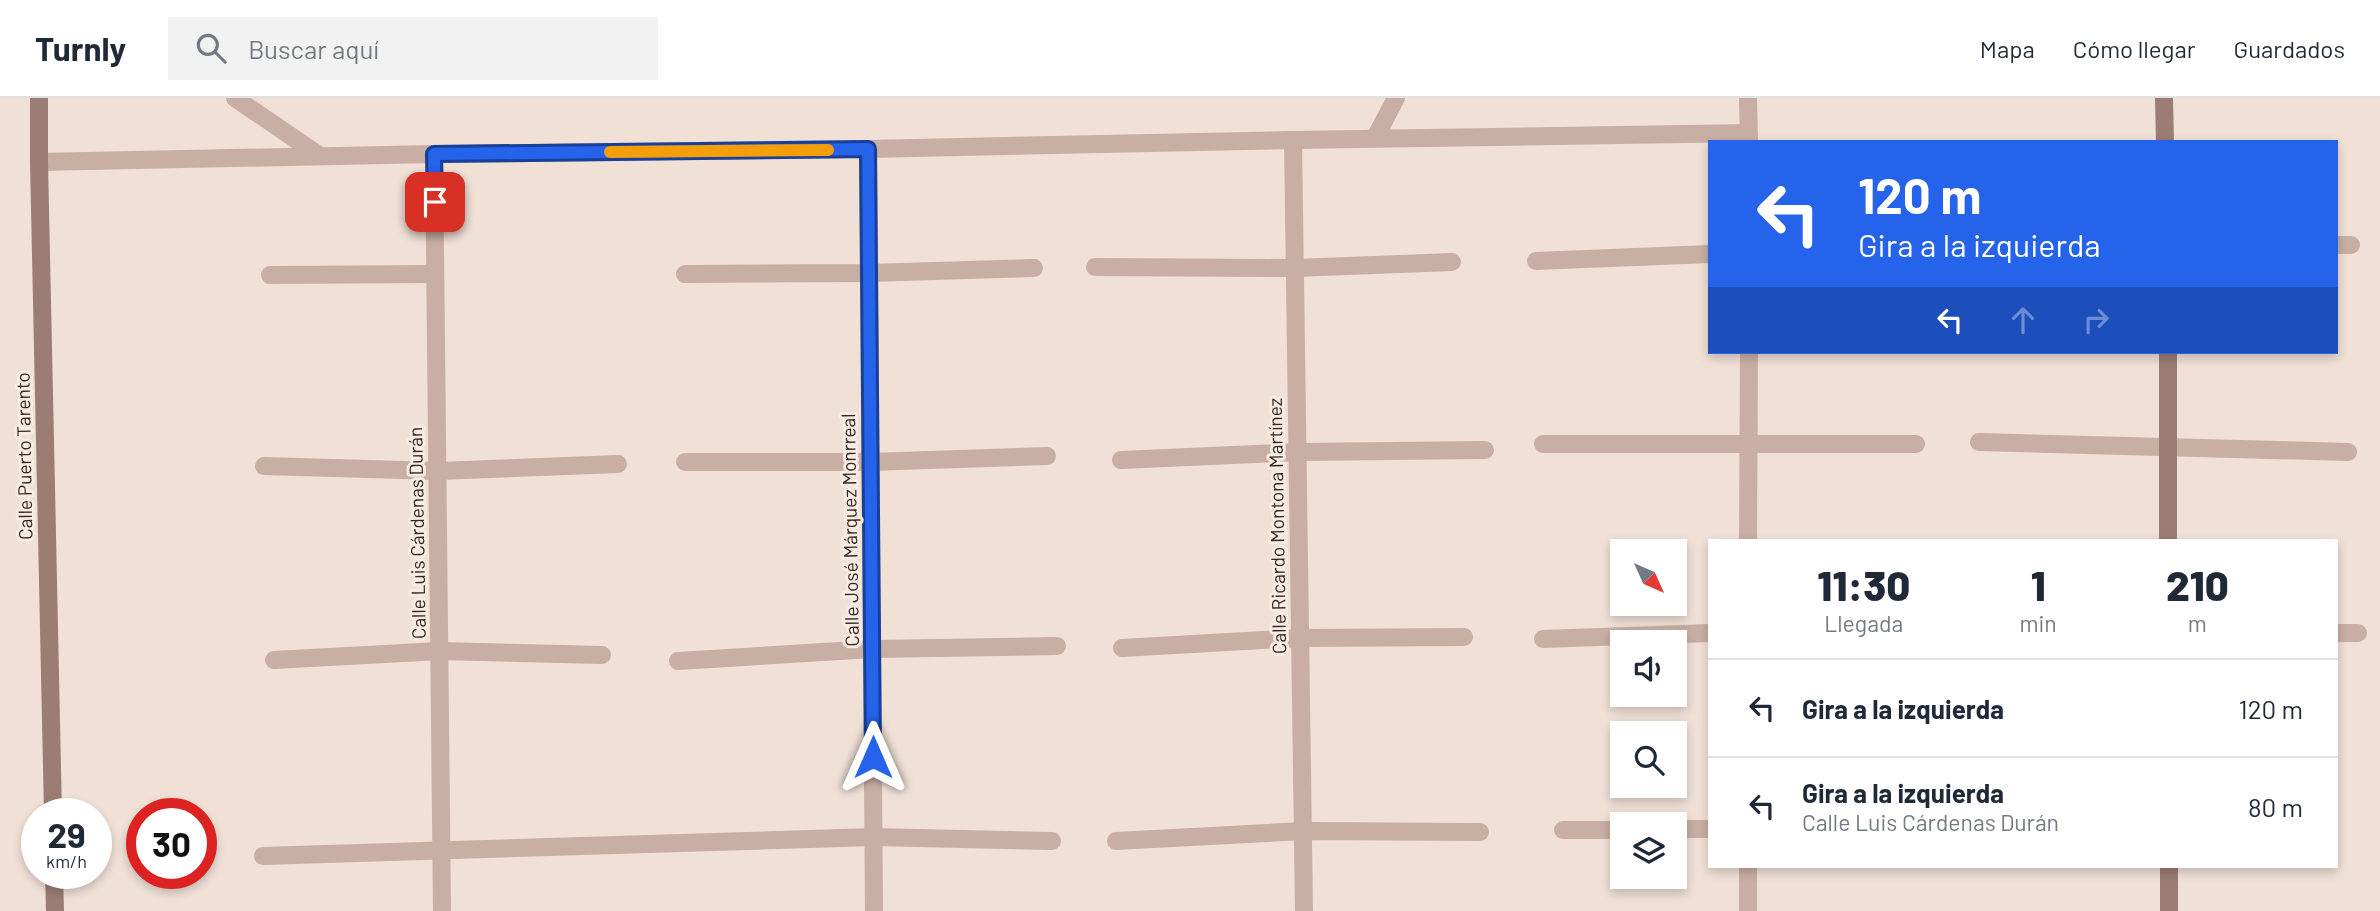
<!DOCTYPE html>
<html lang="es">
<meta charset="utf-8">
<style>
:root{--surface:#fff;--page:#f2f2f3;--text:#1f2937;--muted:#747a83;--line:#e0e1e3}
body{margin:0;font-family:Barlow,sans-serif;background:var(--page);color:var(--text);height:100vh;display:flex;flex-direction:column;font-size:26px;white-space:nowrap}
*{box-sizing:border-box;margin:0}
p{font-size:23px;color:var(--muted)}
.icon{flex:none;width:38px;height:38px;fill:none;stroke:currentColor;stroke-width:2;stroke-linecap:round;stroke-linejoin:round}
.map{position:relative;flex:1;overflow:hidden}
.details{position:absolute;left:1708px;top:441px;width:630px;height:329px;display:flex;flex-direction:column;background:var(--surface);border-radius:0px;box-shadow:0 4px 10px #0003}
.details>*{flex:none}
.banner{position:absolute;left:1708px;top:42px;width:630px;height:214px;border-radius:0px;box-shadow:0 4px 10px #0003;background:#2563eb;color:#fff;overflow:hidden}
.needle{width:46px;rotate:135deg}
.tools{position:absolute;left:1610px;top:441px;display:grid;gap:14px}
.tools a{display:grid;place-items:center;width:77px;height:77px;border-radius:0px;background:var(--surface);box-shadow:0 4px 10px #0003;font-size:35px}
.speed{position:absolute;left:21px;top:700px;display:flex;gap:14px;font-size:35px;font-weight:700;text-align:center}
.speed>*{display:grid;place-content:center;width:91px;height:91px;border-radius:50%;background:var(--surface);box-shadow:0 4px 10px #0003;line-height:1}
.speed small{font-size:18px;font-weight:400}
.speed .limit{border:10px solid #d22;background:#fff;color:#111}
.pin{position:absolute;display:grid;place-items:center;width:60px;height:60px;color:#fff;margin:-30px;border-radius:14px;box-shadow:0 4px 10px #0006}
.me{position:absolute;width:77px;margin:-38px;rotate:0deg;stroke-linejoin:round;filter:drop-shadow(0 0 5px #0008)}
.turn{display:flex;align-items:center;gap:24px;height:147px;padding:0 35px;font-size:32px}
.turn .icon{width:91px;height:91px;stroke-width:2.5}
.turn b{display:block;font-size:49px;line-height:60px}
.lanes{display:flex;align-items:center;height:66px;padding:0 35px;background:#0003;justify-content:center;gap:35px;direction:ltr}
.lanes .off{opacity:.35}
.eta{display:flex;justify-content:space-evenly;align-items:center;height:119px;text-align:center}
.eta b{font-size:42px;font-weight:800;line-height:49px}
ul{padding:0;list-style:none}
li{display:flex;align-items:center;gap:21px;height:98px;padding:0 35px;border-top:2px solid var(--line)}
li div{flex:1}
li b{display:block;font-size:26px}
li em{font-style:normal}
header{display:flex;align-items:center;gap:42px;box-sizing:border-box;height:98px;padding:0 35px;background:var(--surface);border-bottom:2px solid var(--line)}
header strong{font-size:33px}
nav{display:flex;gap:38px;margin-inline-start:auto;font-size:24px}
.search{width:490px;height:63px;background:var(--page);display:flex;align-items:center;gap:18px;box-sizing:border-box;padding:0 24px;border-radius:0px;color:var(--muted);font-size:26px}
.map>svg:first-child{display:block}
</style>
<header>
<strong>Turnly</strong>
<div class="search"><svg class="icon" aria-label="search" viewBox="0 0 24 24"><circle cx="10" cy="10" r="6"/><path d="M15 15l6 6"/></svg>Buscar aquí</div>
<nav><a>Mapa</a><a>Cómo llegar</a><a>Guardados</a></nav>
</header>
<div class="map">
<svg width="2380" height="813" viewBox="0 0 2380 813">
<rect width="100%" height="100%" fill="#f0e0d6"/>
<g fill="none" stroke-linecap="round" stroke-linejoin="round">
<!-- street -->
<g stroke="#c8aea3" stroke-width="18">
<polyline points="235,0 320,58"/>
<polyline points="1748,0 1749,44"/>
<polyline points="1375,40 1396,0"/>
<polyline points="1293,42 1304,813"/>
<polyline points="868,51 874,813"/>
<polyline points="434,56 442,813"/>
<polyline points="39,64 434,56 868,51 1293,42 1749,35"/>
<polyline points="2336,147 2351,147"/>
<polyline points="1536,163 1710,156"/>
<polyline points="1095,169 1295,170 1452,164"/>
<polyline points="685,176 869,175 1034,170"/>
<polyline points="270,177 435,176"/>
<polyline points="1979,344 2348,354"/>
<polyline points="1543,346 1916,346"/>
<polyline points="1121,362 1297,354 1485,352"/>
<polyline points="685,364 870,364 1047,358"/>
<polyline points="264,368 438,373 618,366"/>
<polyline points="1748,443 1749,254"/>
<polyline points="2336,535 2358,535"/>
<polyline points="1543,541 1710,535"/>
<polyline points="1122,550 1300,540 1464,539"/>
<polyline points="274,562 440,553 602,557"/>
<polyline points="678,563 872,551 1057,548"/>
<polyline points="1675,731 1710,731"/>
<polyline points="1563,732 1622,732"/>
<polyline points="1116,743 1303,733 1480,734"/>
<polyline points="263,758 873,739 1052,743"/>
<polyline points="1748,768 1748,813"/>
</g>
<!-- secondary -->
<g stroke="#9b7d74" stroke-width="18">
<polyline points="39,0 39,64 53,716"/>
<polyline points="2164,0 2165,44"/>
<polyline points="2168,443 2168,254"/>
<polyline points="2169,768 2169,813"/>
<polyline points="54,775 55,813"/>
</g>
</g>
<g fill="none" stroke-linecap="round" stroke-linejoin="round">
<!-- route casing -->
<g stroke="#184099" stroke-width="18">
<polyline id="route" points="435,104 434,56 868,51 873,659"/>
</g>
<!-- route -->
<use href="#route" stroke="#2563eb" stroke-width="12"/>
<!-- slow -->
<polyline stroke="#f59e0b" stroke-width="12" points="610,54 828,52"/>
</g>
<g text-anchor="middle" stroke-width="6" stroke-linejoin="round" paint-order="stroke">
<!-- street labels -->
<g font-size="19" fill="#332725" stroke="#f8ebe2">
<text transform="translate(24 358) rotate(-91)" y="7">Calle Puerto Tarento</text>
<text transform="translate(1277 428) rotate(-91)" y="7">Calle Ricardo Montona Martínez</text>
<text transform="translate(850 432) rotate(-91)" y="7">Calle José Márquez Monrreal</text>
<text transform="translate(417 435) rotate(-91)" y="7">Calle Luis Cárdenas Durán</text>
</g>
</g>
</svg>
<div class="tools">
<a><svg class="needle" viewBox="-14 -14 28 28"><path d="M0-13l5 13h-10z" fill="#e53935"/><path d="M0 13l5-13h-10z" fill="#747a83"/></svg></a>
<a><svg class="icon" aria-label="sound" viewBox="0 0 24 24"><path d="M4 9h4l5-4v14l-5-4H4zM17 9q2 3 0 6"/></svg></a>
<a><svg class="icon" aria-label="search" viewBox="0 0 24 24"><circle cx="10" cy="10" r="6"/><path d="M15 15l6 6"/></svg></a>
<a><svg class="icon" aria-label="layers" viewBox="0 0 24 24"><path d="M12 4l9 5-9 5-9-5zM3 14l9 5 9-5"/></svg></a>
</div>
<div class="speed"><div>29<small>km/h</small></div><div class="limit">30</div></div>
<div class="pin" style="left:435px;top:104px;background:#d93025"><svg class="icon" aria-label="arrive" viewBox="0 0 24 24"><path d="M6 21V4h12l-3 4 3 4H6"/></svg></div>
<svg class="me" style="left:873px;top:659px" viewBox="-20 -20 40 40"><path d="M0-17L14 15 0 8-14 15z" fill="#2563eb" stroke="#fff" stroke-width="4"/></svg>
<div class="banner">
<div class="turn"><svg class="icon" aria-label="left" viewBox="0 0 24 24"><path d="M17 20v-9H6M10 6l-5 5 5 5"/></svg><div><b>120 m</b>Gira a la izquierda</div></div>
<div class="lanes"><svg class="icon" aria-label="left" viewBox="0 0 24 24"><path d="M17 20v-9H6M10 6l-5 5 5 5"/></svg><svg class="icon off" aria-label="ahead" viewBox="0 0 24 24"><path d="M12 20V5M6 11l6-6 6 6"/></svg><svg class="icon off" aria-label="right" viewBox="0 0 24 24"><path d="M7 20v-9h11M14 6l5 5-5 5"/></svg></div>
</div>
<section class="details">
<div class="eta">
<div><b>11:30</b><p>Llegada</p></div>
<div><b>1</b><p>min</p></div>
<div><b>210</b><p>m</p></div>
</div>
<ul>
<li><svg class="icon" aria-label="left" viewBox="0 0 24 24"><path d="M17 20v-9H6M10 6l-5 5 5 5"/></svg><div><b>Gira a la izquierda</b></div><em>120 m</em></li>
<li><svg class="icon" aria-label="left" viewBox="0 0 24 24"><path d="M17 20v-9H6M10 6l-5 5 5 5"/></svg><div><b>Gira a la izquierda</b><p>Calle Luis Cárdenas Durán</p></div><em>80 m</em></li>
</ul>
</section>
</div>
